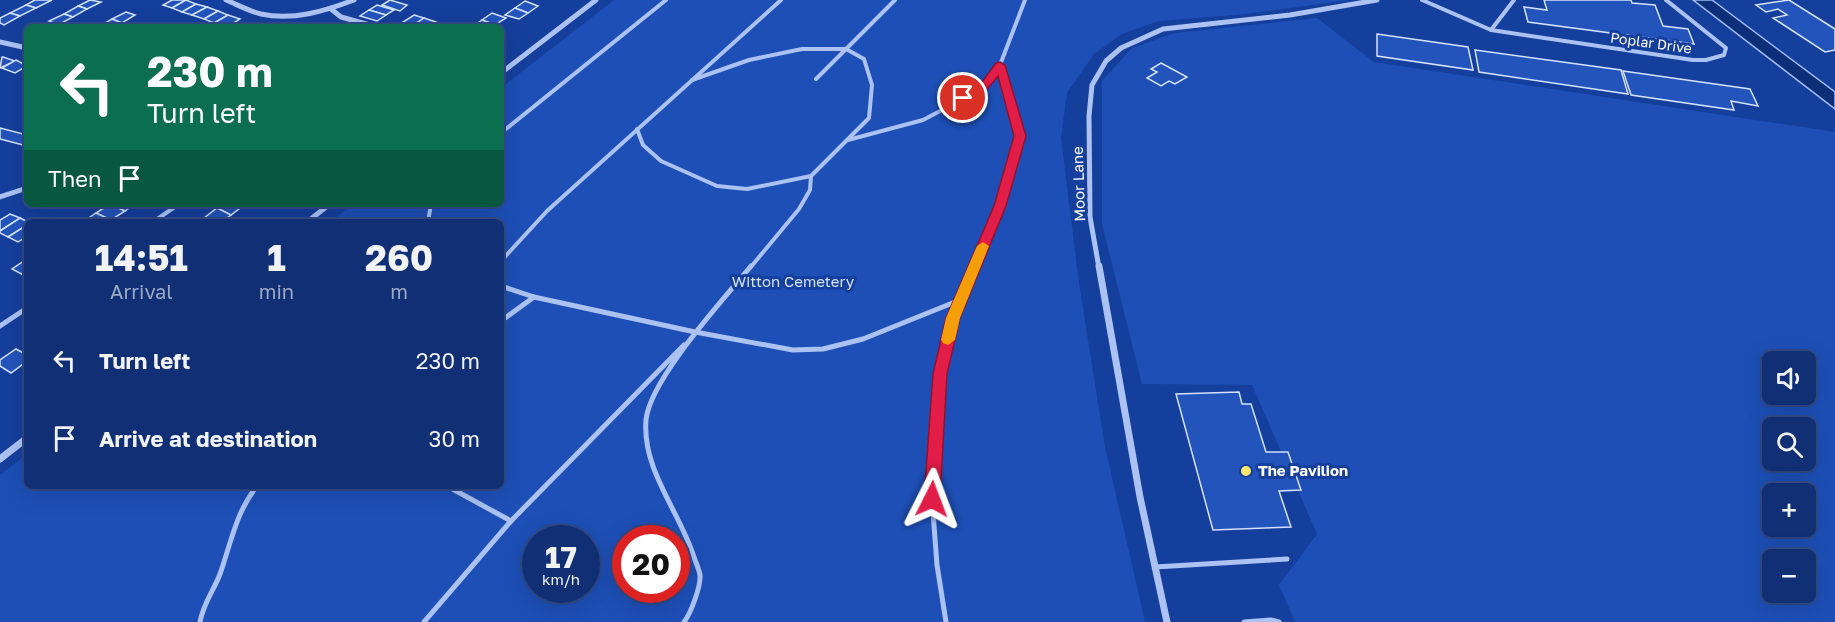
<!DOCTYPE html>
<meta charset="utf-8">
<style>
:root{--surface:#102f75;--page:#1e3b7d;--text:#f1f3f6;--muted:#9ca9c5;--line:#304a87}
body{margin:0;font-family:"Golos Text",sans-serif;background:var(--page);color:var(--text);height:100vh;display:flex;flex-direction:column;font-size:22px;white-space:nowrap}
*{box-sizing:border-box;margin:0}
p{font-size:20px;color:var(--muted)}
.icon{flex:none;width:33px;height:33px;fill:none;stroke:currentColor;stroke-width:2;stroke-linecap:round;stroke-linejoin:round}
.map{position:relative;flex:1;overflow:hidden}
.sheet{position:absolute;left:24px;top:219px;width:480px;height:270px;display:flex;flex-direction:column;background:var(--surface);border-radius:9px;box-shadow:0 6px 24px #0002,0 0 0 2px var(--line)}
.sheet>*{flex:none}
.guide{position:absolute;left:24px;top:24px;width:480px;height:183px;border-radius:9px;box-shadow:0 6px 24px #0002,0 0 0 2px var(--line);background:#0b6e4f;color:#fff;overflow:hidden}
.fabs{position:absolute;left:1762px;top:351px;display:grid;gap:12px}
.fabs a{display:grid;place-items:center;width:54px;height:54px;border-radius:9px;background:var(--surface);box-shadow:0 6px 24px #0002,0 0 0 2px var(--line);font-size:30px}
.speed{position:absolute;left:522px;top:525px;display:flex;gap:12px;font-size:30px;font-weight:700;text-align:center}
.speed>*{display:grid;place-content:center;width:78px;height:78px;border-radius:50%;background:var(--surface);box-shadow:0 6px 24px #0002,0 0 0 2px var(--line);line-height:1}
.speed small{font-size:15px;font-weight:400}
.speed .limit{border:9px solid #d22;background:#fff;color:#111}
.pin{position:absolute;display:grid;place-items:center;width:51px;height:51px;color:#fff;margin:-26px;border:3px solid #fff;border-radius:50%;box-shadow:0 2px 6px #0007}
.me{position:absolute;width:66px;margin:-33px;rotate:3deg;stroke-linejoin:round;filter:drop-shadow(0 0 4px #0008)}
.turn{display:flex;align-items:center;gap:21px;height:126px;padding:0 24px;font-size:27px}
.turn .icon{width:78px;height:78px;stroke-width:2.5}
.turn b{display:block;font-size:42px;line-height:51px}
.then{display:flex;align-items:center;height:57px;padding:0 24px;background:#0003;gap:12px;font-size:22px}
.eta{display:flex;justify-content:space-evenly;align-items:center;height:102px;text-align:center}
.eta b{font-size:36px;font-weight:700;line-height:42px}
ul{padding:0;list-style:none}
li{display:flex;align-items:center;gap:18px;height:78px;padding:0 24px}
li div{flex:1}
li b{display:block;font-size:22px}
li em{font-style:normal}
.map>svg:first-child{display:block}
</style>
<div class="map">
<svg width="1835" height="622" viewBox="0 0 1835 622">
<rect width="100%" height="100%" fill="#153f9c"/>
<!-- green -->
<g fill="#1d4fb6" fill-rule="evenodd">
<path d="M614,0H1349L1246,14L1159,21L1122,34L1094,54L1067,93L1061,138L1079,283L1105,447L1145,622H0V475L27,454V486H501V222H330L353,204H501V88ZM536,538H586V590H536ZM626,538H676V590H626Z"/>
<path d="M1317,18L1374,62L1835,132V622H1295L1279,585L1317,534L1252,385L1142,384L1102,224V81L1132,48L1175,33ZM1773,362H1806V394H1773ZM1773,428H1806V460H1773ZM1773,494H1806V526H1773ZM1773,560H1806V592H1773Z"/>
</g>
<!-- water -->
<polygon fill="#0d2e79" stroke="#9dbbf6" stroke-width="1.5" points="1693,0 1712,0 1835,92 1835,109"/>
<!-- building -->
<g fill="#2354bb" stroke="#d3e1fd" stroke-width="1.5">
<polygon points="35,0 52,0 36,8 26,5"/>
<polygon points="90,0 101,2 87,9 78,6"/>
<polygon points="172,0 186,0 172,8 163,5"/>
<polygon points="186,0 196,4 182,12 172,8"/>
<polygon points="390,0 407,5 400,11 382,5"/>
<polygon points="1544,0 1631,0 1632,3 1655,5 1663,26 1688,29 1694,44 1528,22 1524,7 1547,10"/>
<polygon points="1789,0 1835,29 1835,50 1825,52 1773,18 1787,15 1778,9 1766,12 1756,5"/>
<polygon points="525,1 538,6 528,13 515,8"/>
<polygon points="196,4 207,7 192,15 182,12"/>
<polygon points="26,5 36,8 20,16 10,13"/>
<polygon points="377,5 394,10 386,15 369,10"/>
<polygon points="78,6 87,9 73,17 64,14"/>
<polygon points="207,7 218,11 204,19 192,15"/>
<polygon points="515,8 528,13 519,19 505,15"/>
<polygon points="369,10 386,15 377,21 360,16"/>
<polygon points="218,11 228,15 214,23 204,19"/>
<polygon points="126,12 135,15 122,23 112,19"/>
<polygon points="10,13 20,16 4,25 0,23 0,18"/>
<polygon points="492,13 506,18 495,25 482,20"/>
<polygon points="64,14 73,17 58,25 49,21"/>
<polygon points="228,15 240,19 227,27 214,23"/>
<polygon points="414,15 424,18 411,27 400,24"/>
<polygon points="424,18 436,22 428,27 411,27"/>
<polygon points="112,19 122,23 114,27 98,27"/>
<polygon points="482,20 495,25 472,27"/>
<polygon points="1377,34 1468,47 1473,70 1377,56"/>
<polygon points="1475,50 1621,70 1628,94 1479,72"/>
<polygon points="2,57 3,57 15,61 0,68"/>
<polygon points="16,60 27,66 15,73 2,68"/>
<polygon points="1161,63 1187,77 1175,84 1169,81 1161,86 1147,78 1157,72 1151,69"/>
<polygon points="1623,71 1750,89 1758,106 1731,101 1734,110 1631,95"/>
<polygon points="0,128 27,135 27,146 0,139"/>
<polygon points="110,204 125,211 111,220 96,213"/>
<polygon points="110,204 135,204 125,211"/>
<polygon points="223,204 241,204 244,205 231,215 217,208"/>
<polygon points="217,208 231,215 221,222 212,222 204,218"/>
<polygon points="96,213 111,220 108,222 84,221"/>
<polygon points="10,214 20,218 0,231 0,220"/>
<polygon points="20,218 28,222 27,225 8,237 0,233 0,231"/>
<polygon points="27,225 27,236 18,242 8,237"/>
<polygon points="27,259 27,277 12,269"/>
<polygon points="16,349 27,355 27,361 11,373 0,366 0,360"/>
<polygon points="1239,392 1242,404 1251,404 1266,452 1288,452 1301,490 1279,491 1291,527 1213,530 1176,394"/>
</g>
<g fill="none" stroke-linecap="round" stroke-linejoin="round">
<!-- lane-far1 -->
<g stroke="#abc2f3" stroke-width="4">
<polyline points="1422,0 1491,30 1693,60 1706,60 1724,55 1726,48 1666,0"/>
<polyline points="1491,30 1514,0"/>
<polyline points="816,79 895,0"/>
<polyline points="637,129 643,145 661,161 717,186 747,189 811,176 869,118 872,85 864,59 846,49 802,49 749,60 692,80"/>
<polyline points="501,133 666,0"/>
<polyline points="848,140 923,120 984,88 1000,65"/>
<polyline points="153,222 179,204"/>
<polyline points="428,222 431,204"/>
<polyline points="501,261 547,211 781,0"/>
<polyline points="750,268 799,209 810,190 811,176"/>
<polyline points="974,268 1000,206 1020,136 1000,65 1025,0"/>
</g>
<!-- lane -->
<g stroke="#abc2f3" stroke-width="5">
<polyline points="501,286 534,297 501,321"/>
<polyline points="534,297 695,332 793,350 823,349 863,339 960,300"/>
<polyline points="0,326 27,308"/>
<polyline points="447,486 511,521"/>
<polyline points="1155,567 1287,559"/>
<path d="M200,622C203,604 214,590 220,574C231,543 236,512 257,486"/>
<polyline points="424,622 511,521 684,345"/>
<path d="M684,622C691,613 701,586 700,575C699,569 696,563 694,557C680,512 642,470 646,420C650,379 724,299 751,266"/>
<polyline points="946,622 937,565 932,499 940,374 953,318 975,266"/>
<polyline points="1244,622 1271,620 1279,622"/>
</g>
<!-- street-far1 -->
<g stroke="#abc2f3" stroke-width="5">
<path d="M226,0C238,5 249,11 261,14C293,21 325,11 354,0"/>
<polyline points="331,9 341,17 377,27"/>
<polyline points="0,42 27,48"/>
<polyline points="501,73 596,0"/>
<polyline points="0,197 27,188"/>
<polyline points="307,222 330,204"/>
<polyline points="1099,268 1090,217 1089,116 1092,85 1106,61 1121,48 1163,29 1290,15 1377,0"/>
</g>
<!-- street -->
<g stroke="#abc2f3" stroke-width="7">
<polyline points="1099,266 1140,497 1167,622"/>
<polyline points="0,459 27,438"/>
</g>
</g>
<!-- route -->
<path fill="#e11d48" stroke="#92132f" stroke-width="1.5" d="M1000,62L1005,65L1026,136L1006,206L960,318L947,374L940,499L938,504L932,506L926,504L924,499L933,374L946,318L994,206L1014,136L998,76C989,88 976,103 960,101L958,98L980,85L996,63Z"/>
<!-- slow -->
<polygon fill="#f59e0b" points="983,242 989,246 960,318 955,340 948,345 943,343 941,340 946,318 977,246"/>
<!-- markers -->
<circle fill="#ffe76d" stroke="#153f9c" stroke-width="2" cx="1246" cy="471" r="6"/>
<g text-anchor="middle" stroke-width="6" stroke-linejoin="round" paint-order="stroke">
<!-- far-street labels -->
<g font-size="14" fill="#fff" stroke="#153f9c">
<text transform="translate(1651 43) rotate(8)" y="5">Poplar Drive</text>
</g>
<!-- street labels -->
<g font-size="15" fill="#fff" stroke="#153f9c">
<text transform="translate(1079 184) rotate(-92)" y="5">Moor Lane</text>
</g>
<!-- park labels -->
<g font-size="15" fill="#d3e1fd" stroke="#153f9c">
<text x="793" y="287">Witton Cemetery</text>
</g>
<!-- poi labels -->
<g font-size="15" font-weight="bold" fill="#fff" stroke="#153f9c" text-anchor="start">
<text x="1258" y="476">The Pavilion</text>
</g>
</g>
</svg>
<div class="fabs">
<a><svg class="icon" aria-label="sound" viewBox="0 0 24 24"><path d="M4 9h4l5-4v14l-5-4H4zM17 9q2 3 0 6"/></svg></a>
<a><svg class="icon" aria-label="search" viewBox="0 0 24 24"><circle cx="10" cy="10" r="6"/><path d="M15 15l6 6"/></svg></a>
<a>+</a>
<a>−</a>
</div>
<div class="speed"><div>17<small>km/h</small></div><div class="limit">20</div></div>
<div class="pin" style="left:963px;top:98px;background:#d93025"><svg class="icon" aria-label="arrive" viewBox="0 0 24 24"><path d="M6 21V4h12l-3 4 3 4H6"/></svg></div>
<svg class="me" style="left:932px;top:499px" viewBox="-20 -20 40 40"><path d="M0-17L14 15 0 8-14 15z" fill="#e11d48" stroke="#fff" stroke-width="4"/></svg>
<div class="guide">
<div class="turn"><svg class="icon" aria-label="left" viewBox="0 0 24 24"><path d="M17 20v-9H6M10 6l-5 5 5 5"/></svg><div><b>230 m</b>Turn left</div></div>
<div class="then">Then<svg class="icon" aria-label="arrive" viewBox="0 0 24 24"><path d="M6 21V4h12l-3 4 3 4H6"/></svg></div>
</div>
<section class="sheet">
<div class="eta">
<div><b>14:51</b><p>Arrival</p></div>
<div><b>1</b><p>min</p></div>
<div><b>260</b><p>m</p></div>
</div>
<ul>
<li><svg class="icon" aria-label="left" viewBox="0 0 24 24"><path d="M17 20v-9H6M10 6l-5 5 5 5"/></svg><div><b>Turn left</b></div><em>230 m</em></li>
<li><svg class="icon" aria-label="arrive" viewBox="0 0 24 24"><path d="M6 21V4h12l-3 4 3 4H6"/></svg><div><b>Arrive at destination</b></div><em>30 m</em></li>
</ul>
</section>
</div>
